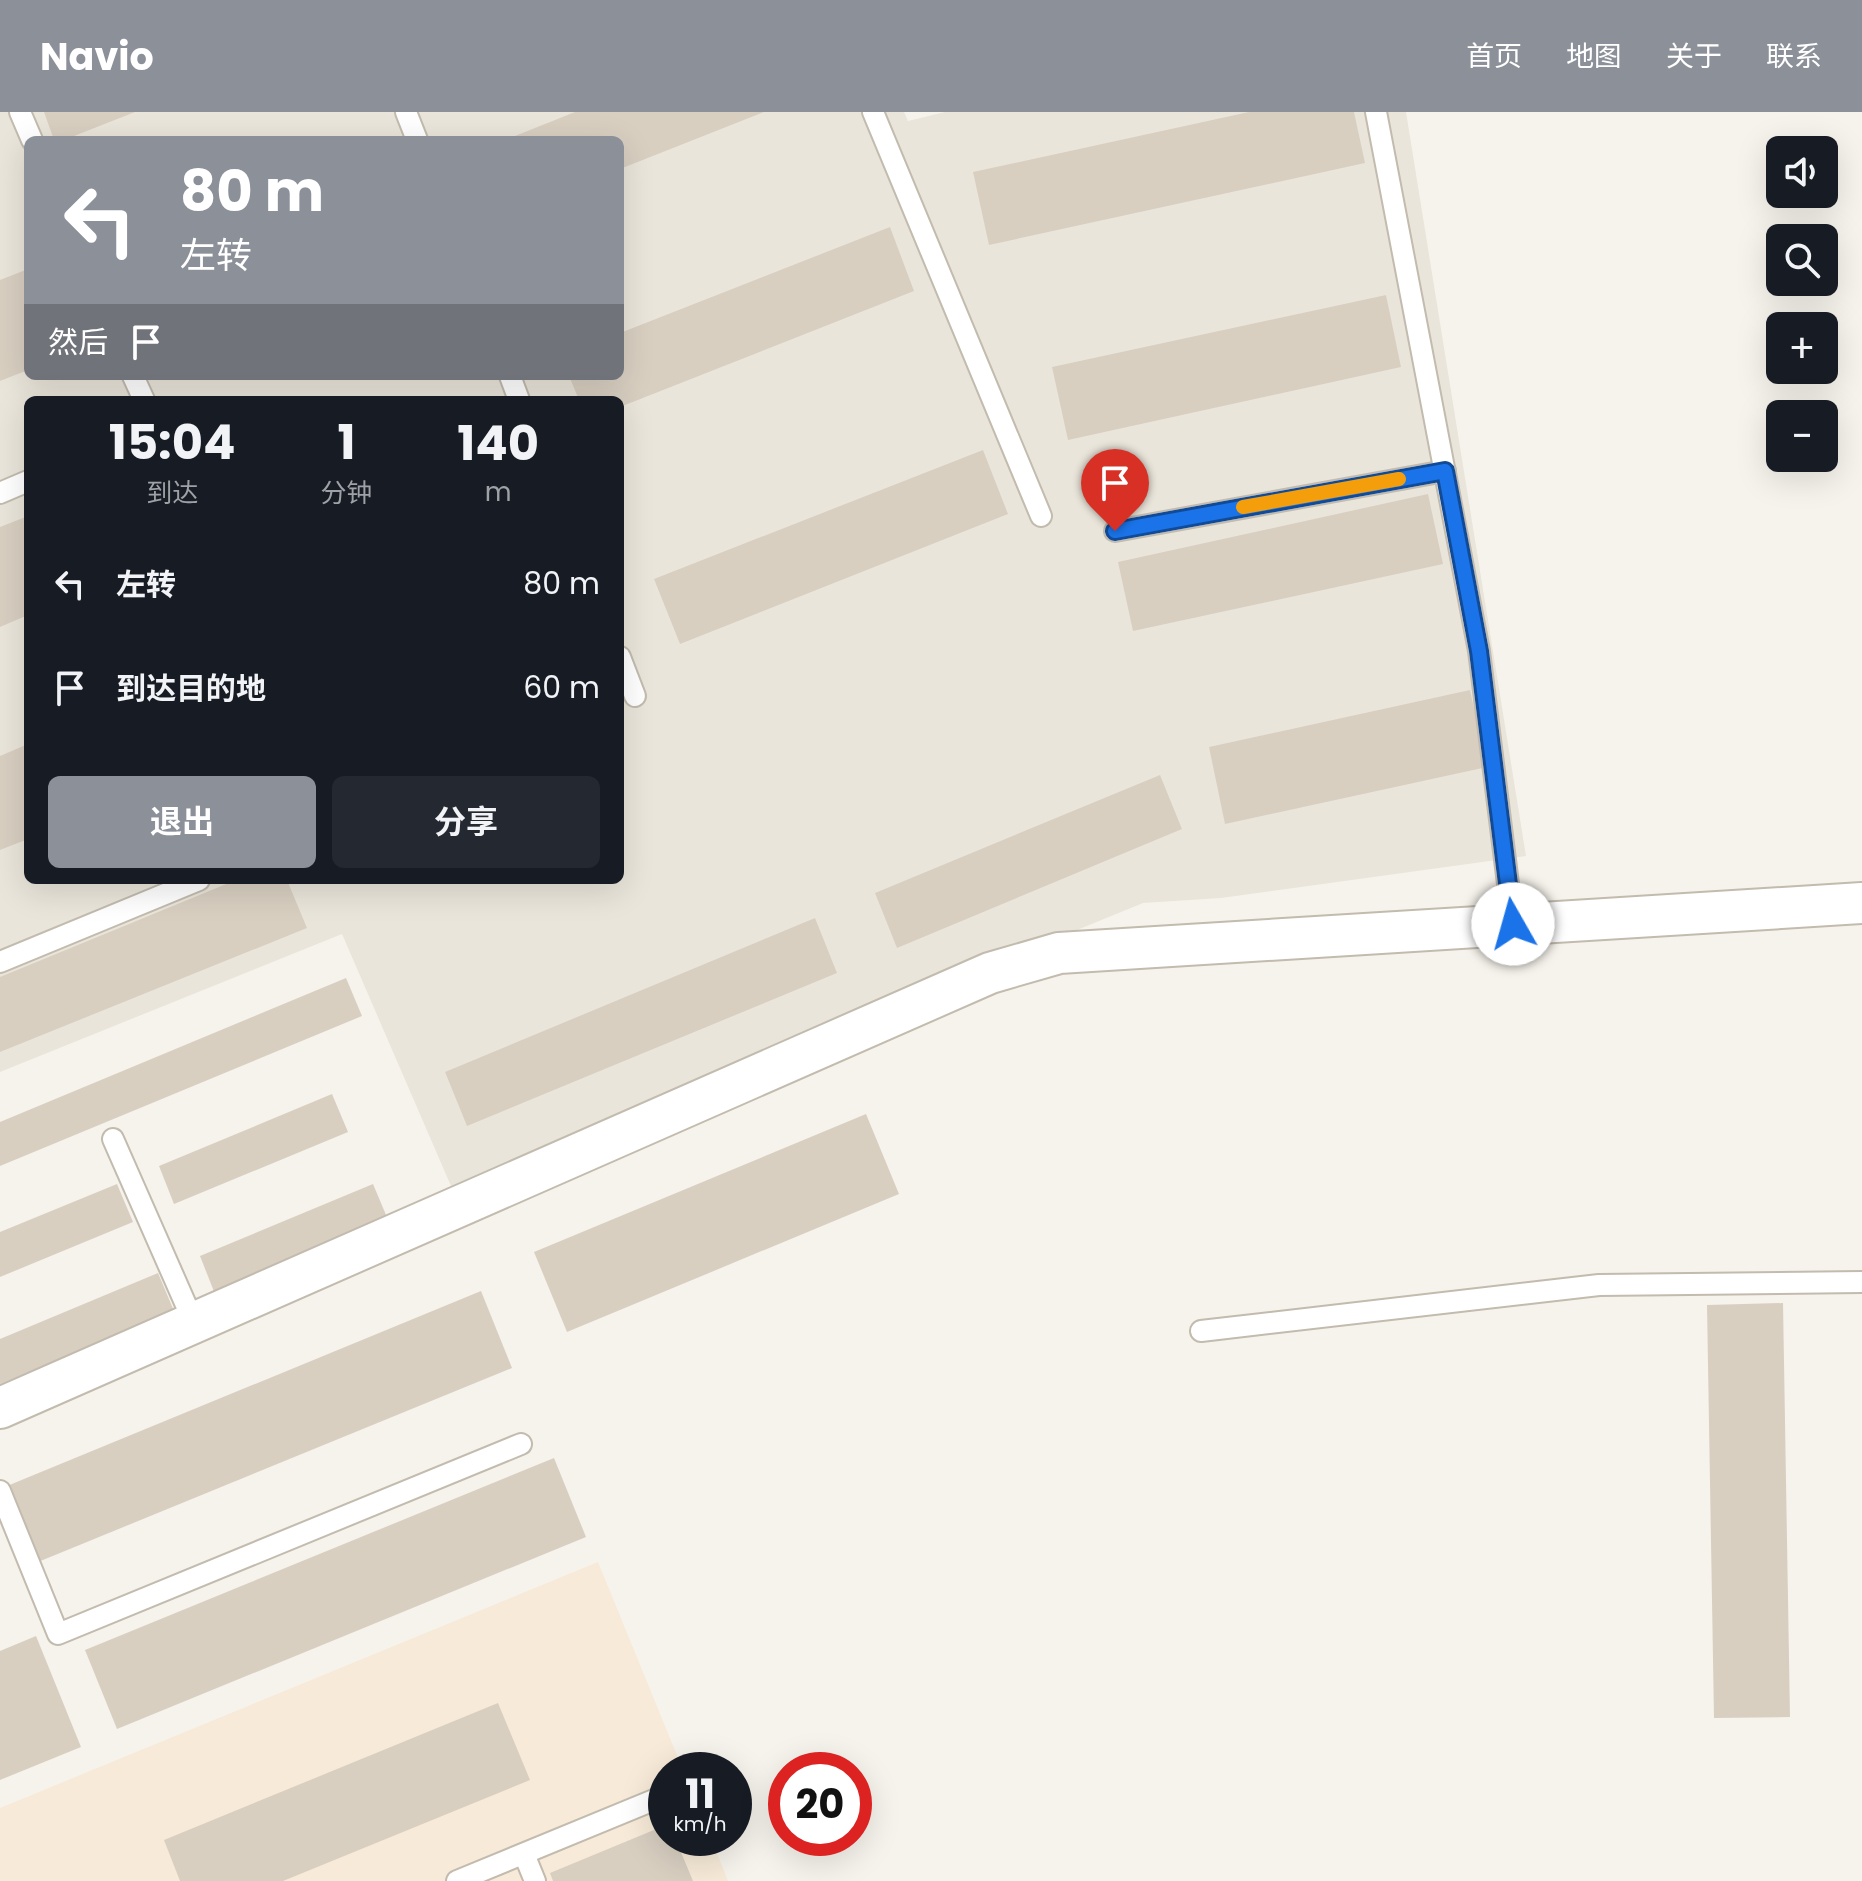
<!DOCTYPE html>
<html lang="zh">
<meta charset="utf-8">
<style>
:root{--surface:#171b24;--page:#242831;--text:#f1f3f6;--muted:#9ea1a6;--accent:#8c9099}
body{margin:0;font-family:Poppins,"Noto Sans SC",sans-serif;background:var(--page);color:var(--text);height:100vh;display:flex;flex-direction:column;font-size:30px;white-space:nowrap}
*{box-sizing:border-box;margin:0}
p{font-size:26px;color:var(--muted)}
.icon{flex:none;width:44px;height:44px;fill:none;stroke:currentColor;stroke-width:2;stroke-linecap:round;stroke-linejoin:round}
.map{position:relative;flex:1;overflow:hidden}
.details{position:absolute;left:24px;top:284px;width:600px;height:488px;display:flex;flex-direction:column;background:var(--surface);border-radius:12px;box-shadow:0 8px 32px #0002}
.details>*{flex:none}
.hud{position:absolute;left:24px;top:24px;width:600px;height:244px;border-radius:12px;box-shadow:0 8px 32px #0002;background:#8c9099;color:#fff;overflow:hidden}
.fabs{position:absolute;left:1766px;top:24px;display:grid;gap:16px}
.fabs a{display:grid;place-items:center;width:72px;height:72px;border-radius:12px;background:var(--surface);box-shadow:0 8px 32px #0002;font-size:40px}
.speed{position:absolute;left:648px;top:1640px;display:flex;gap:16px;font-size:40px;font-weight:700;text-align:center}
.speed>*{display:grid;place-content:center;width:104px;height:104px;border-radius:50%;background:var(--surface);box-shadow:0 8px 32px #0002;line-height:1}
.speed small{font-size:20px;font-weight:400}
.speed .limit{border:12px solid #d22;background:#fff;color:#111}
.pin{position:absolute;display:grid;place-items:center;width:68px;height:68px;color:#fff;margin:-82px -34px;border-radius:50% 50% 50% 0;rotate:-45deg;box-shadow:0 0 8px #0007}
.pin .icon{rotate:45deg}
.me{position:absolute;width:88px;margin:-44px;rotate:353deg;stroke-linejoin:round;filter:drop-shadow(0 0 6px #0008)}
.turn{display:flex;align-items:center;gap:28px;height:168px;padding:0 24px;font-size:36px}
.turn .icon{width:104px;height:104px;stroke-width:2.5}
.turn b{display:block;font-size:56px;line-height:68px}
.then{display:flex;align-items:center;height:76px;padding:0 24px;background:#0003;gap:16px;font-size:30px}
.eta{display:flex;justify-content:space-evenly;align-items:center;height:136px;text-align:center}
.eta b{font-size:48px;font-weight:700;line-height:56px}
.primary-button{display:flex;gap:16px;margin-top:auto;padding:16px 24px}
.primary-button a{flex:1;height:92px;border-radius:12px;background:var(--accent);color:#fff;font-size:32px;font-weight:700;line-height:92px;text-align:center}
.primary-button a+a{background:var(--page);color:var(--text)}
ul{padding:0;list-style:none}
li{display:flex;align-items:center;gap:24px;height:104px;padding:0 24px}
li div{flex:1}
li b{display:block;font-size:30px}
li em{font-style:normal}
header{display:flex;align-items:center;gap:48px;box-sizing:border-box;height:112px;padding:0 40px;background:var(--accent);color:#fff}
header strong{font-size:38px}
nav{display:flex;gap:44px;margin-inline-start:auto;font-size:28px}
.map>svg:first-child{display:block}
</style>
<header>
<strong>Navio</strong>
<nav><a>首页</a><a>地图</a><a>关于</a><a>联系</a></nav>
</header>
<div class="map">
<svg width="1862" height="1769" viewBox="0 0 1862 1769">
<rect width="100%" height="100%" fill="#f6f3ec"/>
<!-- residential -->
<path fill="#eae5da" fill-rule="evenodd" d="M0,0H904L908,9L945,0H1406L1526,744L1221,786L1143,791L451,1074L342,822L0,960ZM28,28H620V264H28ZM28,288H620V768H28Z"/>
<!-- commercial -->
<polygon fill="#f7ead8" points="598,1450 683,1658 666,1658 666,1726 711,1726 728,1769 0,1769 0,1696"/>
<!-- building -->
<g fill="#d8cfc1">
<polygon points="44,0 135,0 64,28 54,28"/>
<polygon points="575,0 764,0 620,57 620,28 505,28"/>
<polygon points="1249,0 1354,0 1365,51 989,133 973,60"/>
<polygon points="890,115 914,179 620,295 620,288 579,288 569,264 620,264 620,221"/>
<polygon points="28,157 28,258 0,269 0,168"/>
<polygon points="1386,183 1401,255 1068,328 1052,255"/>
<polygon points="983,338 1008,402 680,532 654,467"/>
<polygon points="1428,382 1443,452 1133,519 1118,450"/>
<polygon points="28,404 28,503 0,515 0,415"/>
<polygon points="1470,578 1487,655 1225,712 1209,635"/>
<polygon points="28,632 28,727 0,738 0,644"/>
<polygon points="1160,663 1182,717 897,836 875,781"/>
<polygon points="236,768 287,768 307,816 0,940 0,865"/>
<polygon points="815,806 837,861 467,1014 445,960"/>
<polygon points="346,866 362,904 0,1054 0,1010"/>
<polygon points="332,982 348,1020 174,1092 159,1054"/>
<polygon points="866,1002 899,1082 567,1220 534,1140"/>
<polygon points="117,1072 133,1110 0,1165 0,1120"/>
<polygon points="373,1072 389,1110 215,1182 200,1144"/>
<polygon points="158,1161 174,1199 0,1272 0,1227"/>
<polygon points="481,1179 512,1256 38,1450 7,1374"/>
<polygon points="1783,1191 1790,1605 1714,1606 1707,1193"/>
<polygon points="554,1346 586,1425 117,1617 85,1538"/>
<polygon points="36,1524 81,1635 0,1668 0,1539"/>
<polygon points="498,1591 530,1668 283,1769 180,1769 164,1728"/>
<polygon points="666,1713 666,1726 675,1726 693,1769 553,1769 550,1761"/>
</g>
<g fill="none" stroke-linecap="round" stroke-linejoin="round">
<!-- service casing -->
<g stroke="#c2bbae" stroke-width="24">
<g id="service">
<polyline points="20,0 32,28"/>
<polyline points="406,0 417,28"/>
<polyline points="873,0 1041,404"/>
<polyline points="1376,0 1479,539 1513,812"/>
<polyline points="133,264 144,288"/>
<polyline points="510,264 519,288"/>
<polyline points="0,381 28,369"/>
<polyline points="1115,419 1445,359"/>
<polyline points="620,545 635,584"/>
<polyline points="0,850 199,768"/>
<polyline points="113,1027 194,1211"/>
<polyline points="1201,1219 1599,1173 1862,1170"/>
<polyline points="0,1379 58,1522 521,1332"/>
<polyline points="524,1742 535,1769"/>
<polyline points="457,1769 666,1683"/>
</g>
</g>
<!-- minor casing -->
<g stroke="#c2bbae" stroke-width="44">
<polyline id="minor" points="0,1296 990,861 1059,841 1862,791"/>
</g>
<!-- service -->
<use href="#service" stroke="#fff" stroke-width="20"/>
<!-- minor -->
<use href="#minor" stroke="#fff" stroke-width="40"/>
</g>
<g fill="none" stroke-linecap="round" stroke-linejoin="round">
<!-- route casing -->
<g stroke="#114b97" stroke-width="20">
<polyline id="route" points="1115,419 1445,359 1479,539 1513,812"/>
</g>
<!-- route -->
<use href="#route" stroke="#1a73e8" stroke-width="14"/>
<!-- slow -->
<polyline stroke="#f59e0b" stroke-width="14" points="1243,395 1399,367"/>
</g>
</svg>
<div class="fabs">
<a><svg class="icon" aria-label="sound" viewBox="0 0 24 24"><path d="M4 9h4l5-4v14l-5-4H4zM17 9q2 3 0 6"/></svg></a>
<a><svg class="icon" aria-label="search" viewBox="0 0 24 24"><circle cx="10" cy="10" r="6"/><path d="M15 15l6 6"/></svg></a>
<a>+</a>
<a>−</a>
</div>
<div class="speed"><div>11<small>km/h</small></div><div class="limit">20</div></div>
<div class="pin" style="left:1115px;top:419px;background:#d93025"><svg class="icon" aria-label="arrive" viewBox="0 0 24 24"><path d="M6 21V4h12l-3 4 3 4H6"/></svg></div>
<svg class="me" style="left:1513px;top:812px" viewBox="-20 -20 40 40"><circle r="19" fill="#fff"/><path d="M0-13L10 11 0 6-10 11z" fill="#1a73e8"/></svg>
<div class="hud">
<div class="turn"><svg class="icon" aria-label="left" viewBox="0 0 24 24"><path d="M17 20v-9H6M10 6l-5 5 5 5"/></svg><div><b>80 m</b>左转</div></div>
<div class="then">然后<svg class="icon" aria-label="arrive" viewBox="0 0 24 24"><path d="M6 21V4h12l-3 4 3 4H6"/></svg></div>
</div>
<section class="details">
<div class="eta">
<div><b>15:04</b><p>到达</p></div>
<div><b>1</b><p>分钟</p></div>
<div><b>140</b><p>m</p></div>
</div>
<ul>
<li><svg class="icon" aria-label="left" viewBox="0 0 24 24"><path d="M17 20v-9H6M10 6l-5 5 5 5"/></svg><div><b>左转</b></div><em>80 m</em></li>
<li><svg class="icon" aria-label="arrive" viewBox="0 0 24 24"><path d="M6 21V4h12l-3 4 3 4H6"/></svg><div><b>到达目的地</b></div><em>60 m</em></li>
</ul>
<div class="primary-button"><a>退出</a><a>分享</a></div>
</section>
</div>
